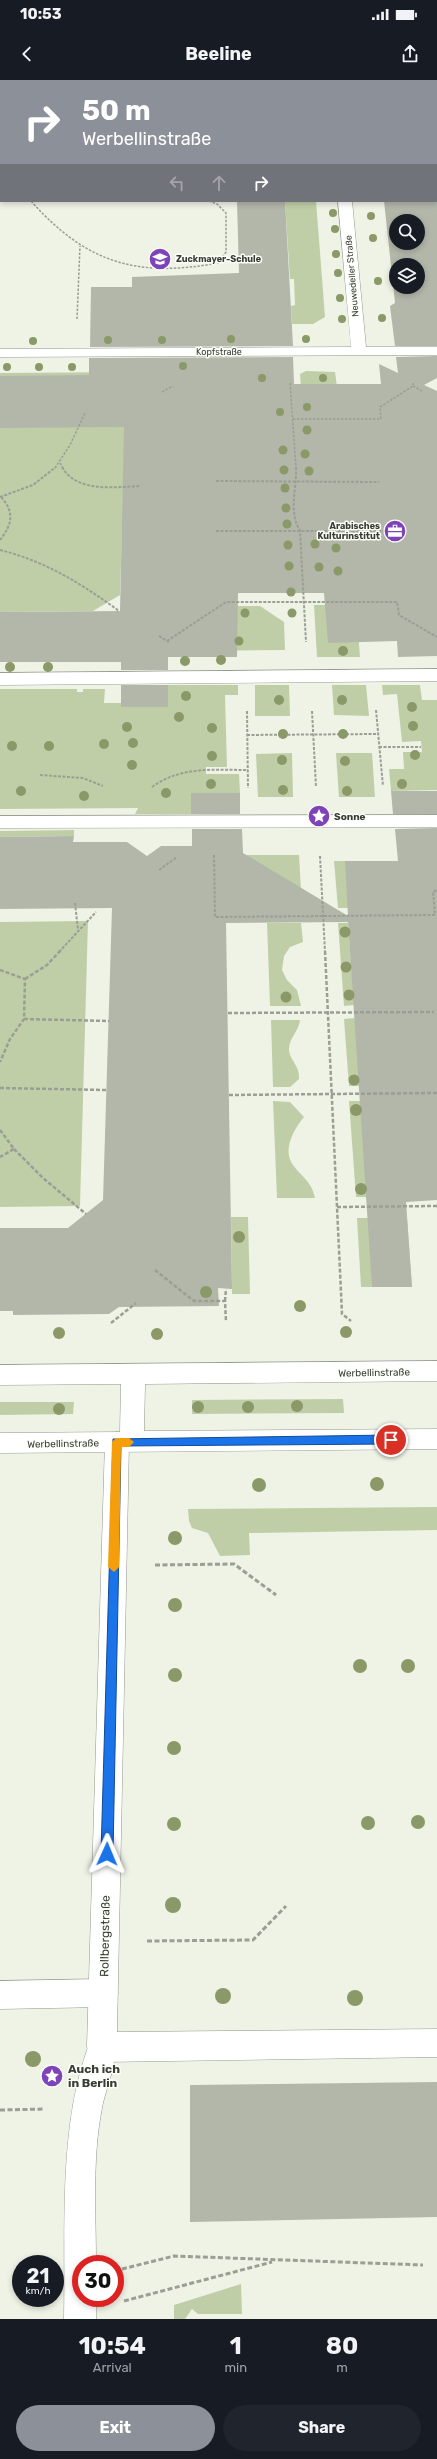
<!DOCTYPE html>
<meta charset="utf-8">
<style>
:root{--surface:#171b24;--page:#20242c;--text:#f1f3f6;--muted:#9ea1a6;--accent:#8c9099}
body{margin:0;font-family:Rubik,sans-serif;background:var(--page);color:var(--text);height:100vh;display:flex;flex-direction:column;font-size:15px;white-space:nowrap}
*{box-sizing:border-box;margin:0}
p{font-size:13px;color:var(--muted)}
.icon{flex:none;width:22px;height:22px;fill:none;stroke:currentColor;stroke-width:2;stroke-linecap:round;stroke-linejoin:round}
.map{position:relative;height:2239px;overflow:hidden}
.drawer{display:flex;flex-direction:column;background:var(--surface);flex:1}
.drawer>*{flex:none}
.hud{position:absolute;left:0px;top:0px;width:437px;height:122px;box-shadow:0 2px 6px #0003;background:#8c9099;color:#fff;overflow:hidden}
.controls{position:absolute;left:389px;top:134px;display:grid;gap:8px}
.controls a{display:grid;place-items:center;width:36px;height:36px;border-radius:50%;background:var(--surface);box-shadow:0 2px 6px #0003;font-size:20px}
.speed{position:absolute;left:12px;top:2175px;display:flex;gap:8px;font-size:20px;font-weight:700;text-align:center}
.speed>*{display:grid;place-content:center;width:52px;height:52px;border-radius:50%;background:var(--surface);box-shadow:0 2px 6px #0003;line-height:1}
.speed small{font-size:10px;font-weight:400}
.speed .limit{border:6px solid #d22;background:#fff;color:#111}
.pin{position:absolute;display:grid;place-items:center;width:34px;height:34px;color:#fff;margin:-17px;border:2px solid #fff;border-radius:50%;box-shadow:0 1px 4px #0007}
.me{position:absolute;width:44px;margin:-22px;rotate:1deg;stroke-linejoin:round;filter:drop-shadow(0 0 3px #0008)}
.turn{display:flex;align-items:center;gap:14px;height:84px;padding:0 16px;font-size:18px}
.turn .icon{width:52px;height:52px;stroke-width:2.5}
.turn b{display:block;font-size:28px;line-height:34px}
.lanes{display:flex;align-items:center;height:38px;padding:0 16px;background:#0003;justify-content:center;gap:20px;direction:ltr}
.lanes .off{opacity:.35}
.eta{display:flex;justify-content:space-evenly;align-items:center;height:68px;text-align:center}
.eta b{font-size:24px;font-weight:700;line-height:28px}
.cta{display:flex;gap:8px;margin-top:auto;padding:8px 16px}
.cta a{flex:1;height:46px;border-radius:24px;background:var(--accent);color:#fff;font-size:16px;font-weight:700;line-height:46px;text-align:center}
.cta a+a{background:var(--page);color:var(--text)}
.status{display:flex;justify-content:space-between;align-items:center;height:28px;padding:0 20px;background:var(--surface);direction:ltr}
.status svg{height:11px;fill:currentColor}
header{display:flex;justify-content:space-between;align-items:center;height:52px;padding:0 16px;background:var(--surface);font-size:18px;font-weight:700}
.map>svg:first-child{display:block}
</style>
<div class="status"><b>10:53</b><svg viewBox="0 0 49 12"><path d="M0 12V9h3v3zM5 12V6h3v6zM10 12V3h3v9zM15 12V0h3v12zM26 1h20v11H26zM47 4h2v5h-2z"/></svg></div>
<header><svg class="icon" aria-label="back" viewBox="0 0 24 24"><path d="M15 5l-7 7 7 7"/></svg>Beeline<svg class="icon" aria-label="share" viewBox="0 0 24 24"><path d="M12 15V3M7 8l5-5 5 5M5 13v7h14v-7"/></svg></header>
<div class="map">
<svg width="437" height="2239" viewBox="0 0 437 2239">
<rect width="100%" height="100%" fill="#eef3e6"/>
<!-- green -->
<g fill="#c0cea7">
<polygon points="285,121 316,121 325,237 313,244 292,244 291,226 295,225 294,199 290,199"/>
<polygon points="306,291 335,292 337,307 303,336 300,294"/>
<polygon points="132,292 142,297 0,298 0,293"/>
<polygon points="0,333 125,346 120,515 93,531 0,532"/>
<polygon points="314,525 356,525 360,577 317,577"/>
<polygon points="228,526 260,526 284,542 285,570 200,571"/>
<polygon points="168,605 238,605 238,615 225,615 227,687 206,687 206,694 239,694 240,713 191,713 191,734 135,734 138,728 0,729 0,609 77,609 77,612 83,612 83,609 105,609 104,623 121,623 121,627 168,627"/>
<polygon points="255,605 289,605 290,636 255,636"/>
<polygon points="332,605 366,605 369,636 334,635"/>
<polygon points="382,605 420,605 422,620 437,620 437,710 391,711 389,689 404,689 403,672 422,672 421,661 402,662 397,614 383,615"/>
<polygon points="292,673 293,717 258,717 256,674"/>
<polygon points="336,673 372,673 375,717 339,717"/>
<polygon points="74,750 74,756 0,757 0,751"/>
<polygon points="243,775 299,775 302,829"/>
<polygon points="334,781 379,781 382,828 338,828"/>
<polygon points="88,841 80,1126 0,1127 0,842"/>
<polygon points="267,843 301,843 303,862 290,867 284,876 282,890 287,900 297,910 301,926 270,926"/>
<polygon points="338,843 348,843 354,925 344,926"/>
<polygon points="354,938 396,1006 349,1006 344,939"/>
<path d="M271,940H300C299,951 289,958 289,969C289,980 300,985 299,999L290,1007H273Z"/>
<path d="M273,1021L290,1022L304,1037C294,1049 282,1070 293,1085C302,1097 312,1102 315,1118H277Z"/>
<polygon points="349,1021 360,1021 405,1117 356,1117"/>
<polygon points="231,1137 248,1137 250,1214 232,1214"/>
<polygon points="357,1138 407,1138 412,1207 361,1207"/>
<polygon points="343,1319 344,1333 192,1334 192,1320"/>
<polygon points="0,1322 74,1322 73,1334 0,1335"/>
<polygon points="437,1427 437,1450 249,1453 250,1475 220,1476 208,1453 192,1448 189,1441 188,1429"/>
<polygon points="241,2204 242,2234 198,2234 192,2229 185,2239 174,2239 174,2225"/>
</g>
<!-- building -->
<g fill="#b2b7aa" fill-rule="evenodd">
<polygon points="237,121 285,121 293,266 90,267 91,207 132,207 132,197 239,193"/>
<path d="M384,121H437V266H395L390,226L395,223ZM396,141H418V163H396ZM396,185H418V207H396Z"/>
<polygon points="437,276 437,298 424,305 437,311 437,576 398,577 397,561 328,563 324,513 238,513 237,577 168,577 168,590 121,590 121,582 0,582 0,532 120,531 124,347 0,348 0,296 89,295 89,278 293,277 294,304 381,304 379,284 398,293 396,277"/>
<rect x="121" y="605" width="47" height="22"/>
<polygon points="391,711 437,711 437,734 393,734"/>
<rect x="191" y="713" width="49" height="21"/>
<polygon points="437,748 437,1120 406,1122 412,1207 372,1207 348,842 226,843 232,1209 218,1208 219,1226 119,1227 109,1234 13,1235 13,1231 0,1231 0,1148 68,1148 103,1120 112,828 0,829 0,757 74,756 73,762 127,762 147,776 161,766 192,766 192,749 242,749 243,773 348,836 345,781 398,781 395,749"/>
<polygon points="437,2002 437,2137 190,2142 190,2005"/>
</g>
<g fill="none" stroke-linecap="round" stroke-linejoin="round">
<!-- lane casing -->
<g stroke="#93988c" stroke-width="1">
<g id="lane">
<polygon points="437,589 437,601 0,605 0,593"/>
<polygon points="437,735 437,747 0,748 0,736"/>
<polygon points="104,1899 114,1903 118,1913 114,1923 104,1927 0,1929 0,1901"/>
<path d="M102,1952L112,1957C121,1977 106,2006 102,2028C92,2078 96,2133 96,2184H81V2218H96V2239H64C66,2149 57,2041 92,1957Z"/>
</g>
</g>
<!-- street casing -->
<g stroke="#93988c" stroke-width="1">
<g id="street">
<rect x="173" y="0" width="15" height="1"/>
<rect x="436" y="56" width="1" height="8"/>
<polygon points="338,121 352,121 366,267 437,267 437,275 0,277 0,269 351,267"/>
<polygon points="117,1352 125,1355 129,1362 117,1952 437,1949 437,1977 102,1982 92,1977 87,1967 105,1362 109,1355"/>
</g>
</g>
<!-- secondary casing -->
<g stroke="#93988c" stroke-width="1">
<polygon id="secondary" points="437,1281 437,1301 145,1304 144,1351 437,1349 437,1369 0,1373 0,1353 120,1352 121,1304 0,1305 0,1285"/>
</g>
<!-- path-far3 -->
<g stroke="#9b9e95" stroke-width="1.5" stroke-dasharray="2.5 1.5" stroke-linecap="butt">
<polyline points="0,121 34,121"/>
<path d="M31,121C86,183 137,198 218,183L226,172V133L217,124L209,121"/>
<polyline points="77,239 80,166"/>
<polyline points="290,303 296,388"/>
<polyline points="413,306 422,311"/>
<polyline points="162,312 173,306"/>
<polyline points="293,339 381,339 380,327 413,306 413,303"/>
<polyline points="60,383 63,388"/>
<polyline points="55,388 70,365 85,333"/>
</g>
<!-- path-far2 -->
<g stroke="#9b9e95" stroke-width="2" stroke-dasharray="3 1.5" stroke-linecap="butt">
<path d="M62,387C77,413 114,407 140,406"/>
<path d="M296,387C297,409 288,430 300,451L306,562"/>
<polyline points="216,401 379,402"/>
<polyline points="0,417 33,405 56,387"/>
<polyline points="339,447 339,451"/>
<polyline points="216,451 384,451"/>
<path d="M0,460C12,445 15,432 1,417"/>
<path d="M0,470C45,481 82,504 119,531"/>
<polyline points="159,556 169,562"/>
<polyline points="167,561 226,522 397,522 399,535 437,557"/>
<polyline points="376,630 383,706"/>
<polyline points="247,631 248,708"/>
<polyline points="312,631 316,707"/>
<polyline points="247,655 378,654"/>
<polyline points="379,667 421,667"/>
<polyline points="40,695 83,698 103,706"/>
<path d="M152,707C181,686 214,690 248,690"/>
<polyline points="214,775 215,837 435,835 433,812 437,810"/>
<polyline points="320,776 325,872"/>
<polyline points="159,790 177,777"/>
<polyline points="75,823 78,850"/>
<polyline points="59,872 96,832"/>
</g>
<!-- path-far1 -->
<g stroke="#9b9e95" stroke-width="2.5" stroke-dasharray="4 2" stroke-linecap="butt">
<polyline points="325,871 342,1234 351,1241"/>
<polyline points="0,890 25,899 24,939 10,959 0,982"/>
<polyline points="25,899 47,885 60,871"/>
<polyline points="228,933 434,932"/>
<polyline points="24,939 109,941"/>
<polyline points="0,1008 106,1010"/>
<polyline points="229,1015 437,1013"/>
<polyline points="0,1050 14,1069 0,1077"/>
<polyline points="14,1069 43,1098 86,1134"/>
<polyline points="337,1127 437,1126"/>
<polyline points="155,1190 194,1221 225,1221 226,1242"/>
<polyline points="225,1221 226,1209"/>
<polyline points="111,1243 136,1223"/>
</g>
<!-- path -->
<g stroke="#9b9e95" stroke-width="3" stroke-dasharray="5 2.5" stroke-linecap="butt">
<polyline points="155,1485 234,1484 276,1515"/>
<polyline points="147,1861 253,1860 286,1826"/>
<polyline points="0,2030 45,2029"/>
<polyline points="122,2189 174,2176 423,2185"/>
<polyline points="124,2221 272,2182"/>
</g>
<!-- lane -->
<use href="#lane" fill="#fff" fill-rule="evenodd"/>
<!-- street -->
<use href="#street" fill="#fff" fill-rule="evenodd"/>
<!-- secondary -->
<use href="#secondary" fill="#fff" fill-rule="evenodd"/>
</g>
<!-- trees -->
<g fill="#8b9868">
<circle cx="333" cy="133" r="4"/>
<circle cx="371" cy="136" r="4"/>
<circle cx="335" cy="149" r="4"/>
<circle cx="373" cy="158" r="4"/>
<circle cx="336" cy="174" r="4"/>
<circle cx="338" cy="193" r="4"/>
<circle cx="378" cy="201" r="4"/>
<circle cx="340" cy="218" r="4"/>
<circle cx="382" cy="238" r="4"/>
<circle cx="342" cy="239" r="4"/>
<circle cx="231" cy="259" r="4"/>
<circle cx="306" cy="259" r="4"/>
<circle cx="108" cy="260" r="4"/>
<circle cx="162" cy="260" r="4"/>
<circle cx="33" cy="261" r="4"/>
<circle cx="183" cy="286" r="4"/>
<circle cx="7" cy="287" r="4"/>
<circle cx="39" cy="287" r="4"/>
<circle cx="72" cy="287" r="4"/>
<circle cx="262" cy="298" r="4"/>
<circle cx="323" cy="298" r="4"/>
<circle cx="307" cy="327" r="4"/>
<circle cx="280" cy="332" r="4"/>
<circle cx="307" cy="350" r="4.5"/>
<circle cx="283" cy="370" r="4.5"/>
<circle cx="305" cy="374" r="4.5"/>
<circle cx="284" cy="390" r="4.5"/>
<circle cx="309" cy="391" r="4.5"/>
<circle cx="285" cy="408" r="4.5"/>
<circle cx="286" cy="428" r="4.5"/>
<circle cx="287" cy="444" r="4.5"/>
<circle cx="315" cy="464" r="4.5"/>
<circle cx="288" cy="465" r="4.5"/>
<circle cx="336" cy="468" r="4.5"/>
<circle cx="289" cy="486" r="4.5"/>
<circle cx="319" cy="487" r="4.5"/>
<circle cx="338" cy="491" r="4.5"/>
<circle cx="291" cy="512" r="4.5"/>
<circle cx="245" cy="533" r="4.5"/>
<circle cx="292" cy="533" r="4.5"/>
<circle cx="239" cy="561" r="4.5"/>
<circle cx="343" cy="571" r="5"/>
<circle cx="221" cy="580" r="5"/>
<circle cx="185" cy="581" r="5"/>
<circle cx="10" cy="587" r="5"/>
<circle cx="48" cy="587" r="5"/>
<circle cx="186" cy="616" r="5"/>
<circle cx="279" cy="620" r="5"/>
<circle cx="342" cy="620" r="5"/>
<circle cx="412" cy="627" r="5"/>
<circle cx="179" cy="637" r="5"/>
<circle cx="413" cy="646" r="5"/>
<circle cx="127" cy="647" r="5"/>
<circle cx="212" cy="648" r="5"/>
<circle cx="283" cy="654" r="5"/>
<circle cx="343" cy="654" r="5"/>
<circle cx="133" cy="663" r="5"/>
<circle cx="104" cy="664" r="5"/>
<circle cx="12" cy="666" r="5"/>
<circle cx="49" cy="666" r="5"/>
<circle cx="415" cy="675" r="5"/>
<circle cx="212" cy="676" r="5"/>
<circle cx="282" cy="680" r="5"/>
<circle cx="345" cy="681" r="5"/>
<circle cx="132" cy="685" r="5"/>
<circle cx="211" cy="704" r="5"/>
<circle cx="402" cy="704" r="5"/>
<circle cx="283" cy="710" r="5"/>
<circle cx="21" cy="711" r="5"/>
<circle cx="347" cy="711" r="5"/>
<circle cx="166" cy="713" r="5"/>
<circle cx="84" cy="716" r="5"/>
<circle cx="345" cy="852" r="5.5"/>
<circle cx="346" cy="887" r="5.5"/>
<circle cx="349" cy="915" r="5.5"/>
<circle cx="286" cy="917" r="5.5"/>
<circle cx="354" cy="1000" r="5.5"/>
<circle cx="356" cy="1030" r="6"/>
<circle cx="361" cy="1109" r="6"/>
<circle cx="239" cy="1157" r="6"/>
<circle cx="206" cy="1212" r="6"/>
<circle cx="300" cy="1226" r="6"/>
<circle cx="346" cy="1252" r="6"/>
<circle cx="59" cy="1253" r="6"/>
<circle cx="157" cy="1254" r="6"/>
<circle cx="297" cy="1326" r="6"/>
<circle cx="198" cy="1327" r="6"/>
<circle cx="248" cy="1327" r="6"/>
<circle cx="59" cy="1329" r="6"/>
<circle cx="377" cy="1404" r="7"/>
<circle cx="259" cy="1405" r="7"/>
<circle cx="175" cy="1458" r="7"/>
<circle cx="175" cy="1525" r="7"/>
<circle cx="360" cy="1586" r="7"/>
<circle cx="408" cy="1586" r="7"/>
<circle cx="175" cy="1595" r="7"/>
<circle cx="174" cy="1668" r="7"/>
<circle cx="418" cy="1742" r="7"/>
<circle cx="368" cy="1743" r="7"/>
<circle cx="174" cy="1744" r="7"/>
<circle cx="173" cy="1825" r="8"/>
<circle cx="223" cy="1916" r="8"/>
<circle cx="355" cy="1918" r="8"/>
<circle cx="33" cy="1979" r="8"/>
</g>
<!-- route -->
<polygon fill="#1a73e8" stroke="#114b97" points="391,1355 396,1360 391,1364 121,1366 113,1774 111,1778 103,1778 101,1774 113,1359"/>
<!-- slow -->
<polygon fill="#f59e0b" points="116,1358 129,1358 134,1362 129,1367 121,1367 119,1487 114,1492 108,1487 112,1362"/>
<!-- icons -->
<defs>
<g id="school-disc" transform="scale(1.15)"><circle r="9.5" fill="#7f43b9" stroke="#fcfff7"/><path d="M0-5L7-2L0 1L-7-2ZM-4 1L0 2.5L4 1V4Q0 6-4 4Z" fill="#fff"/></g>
<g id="office-disc" transform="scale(1.15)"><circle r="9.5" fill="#7f43b9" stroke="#fcfff7"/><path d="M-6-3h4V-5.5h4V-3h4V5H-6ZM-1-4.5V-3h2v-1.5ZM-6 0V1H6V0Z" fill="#fff"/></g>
<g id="sight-disc" transform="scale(1.15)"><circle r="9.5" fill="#7f43b9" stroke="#fcfff7"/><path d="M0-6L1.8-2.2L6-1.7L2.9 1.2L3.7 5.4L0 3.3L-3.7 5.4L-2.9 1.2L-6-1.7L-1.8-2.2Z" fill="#fff"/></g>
</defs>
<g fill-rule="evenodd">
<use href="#school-disc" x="160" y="179"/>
<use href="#office-disc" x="395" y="451"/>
<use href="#sight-disc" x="319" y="736"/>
<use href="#sight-disc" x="52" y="1996"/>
</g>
<g text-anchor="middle" stroke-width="3" stroke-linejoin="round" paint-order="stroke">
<!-- far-poi labels -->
<g font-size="9" font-weight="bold" fill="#3a3c37" stroke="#fcfff7" text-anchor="start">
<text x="176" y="182">Zuckmayer-Schule</text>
<text x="380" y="449" text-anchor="end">Arabisches<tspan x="380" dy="10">Kulturinstitut</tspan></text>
</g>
<!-- far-street labels -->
<g font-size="9" fill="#3a3c37" stroke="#fcfff7">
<text transform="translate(352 196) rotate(-95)" y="3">Neuwedeller Straße</text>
<text x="219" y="275">Kopfstraße</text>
</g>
<!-- poi labels -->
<g font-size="10" font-weight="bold" fill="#3a3c37" stroke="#fcfff7" text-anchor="start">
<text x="334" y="740">Sonne</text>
</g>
<!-- street labels -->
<g font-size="10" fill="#3a3c37" stroke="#fcfff7">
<text transform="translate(374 1292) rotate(-1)" y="4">Werbellinstraße</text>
<text transform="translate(63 1363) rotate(-1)" y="4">Werbellinstraße</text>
</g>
<!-- near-street labels -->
<g font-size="12" fill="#3a3c37" stroke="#fcfff7">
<text transform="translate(105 1856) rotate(-89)" y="4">Rollbergstraße</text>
</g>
<!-- near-poi labels -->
<g font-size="12" font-weight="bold" fill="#3a3c37" stroke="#fcfff7" text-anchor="start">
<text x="68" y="1993">Auch ich<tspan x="68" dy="14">in Berlin</tspan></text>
</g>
</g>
</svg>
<div class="controls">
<a><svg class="icon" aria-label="search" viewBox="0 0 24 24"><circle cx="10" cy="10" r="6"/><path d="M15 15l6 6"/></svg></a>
<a><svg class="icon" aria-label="layers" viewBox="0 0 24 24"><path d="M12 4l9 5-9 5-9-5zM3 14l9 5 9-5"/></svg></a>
</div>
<div class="speed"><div>21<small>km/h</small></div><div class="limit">30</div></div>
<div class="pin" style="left:391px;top:1360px;background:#d93025"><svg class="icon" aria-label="arrive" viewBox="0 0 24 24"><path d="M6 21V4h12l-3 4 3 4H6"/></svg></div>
<svg class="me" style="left:107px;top:1774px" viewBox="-20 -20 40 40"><path d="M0-17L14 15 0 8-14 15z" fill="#1a73e8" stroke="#fff" stroke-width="4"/></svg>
<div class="hud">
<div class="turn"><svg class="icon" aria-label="right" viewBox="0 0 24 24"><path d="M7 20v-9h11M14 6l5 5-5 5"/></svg><div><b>50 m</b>Werbellinstraße</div></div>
<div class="lanes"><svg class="icon off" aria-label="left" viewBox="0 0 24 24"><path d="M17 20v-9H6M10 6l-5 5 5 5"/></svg><svg class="icon off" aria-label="ahead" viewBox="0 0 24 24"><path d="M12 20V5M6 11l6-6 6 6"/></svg><svg class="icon" aria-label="right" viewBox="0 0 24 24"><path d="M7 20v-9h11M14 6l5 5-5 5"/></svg></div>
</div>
</div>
<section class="drawer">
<div class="eta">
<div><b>10:54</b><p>Arrival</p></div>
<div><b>1</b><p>min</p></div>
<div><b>80</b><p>m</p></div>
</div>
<div class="cta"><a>Exit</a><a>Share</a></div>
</section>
